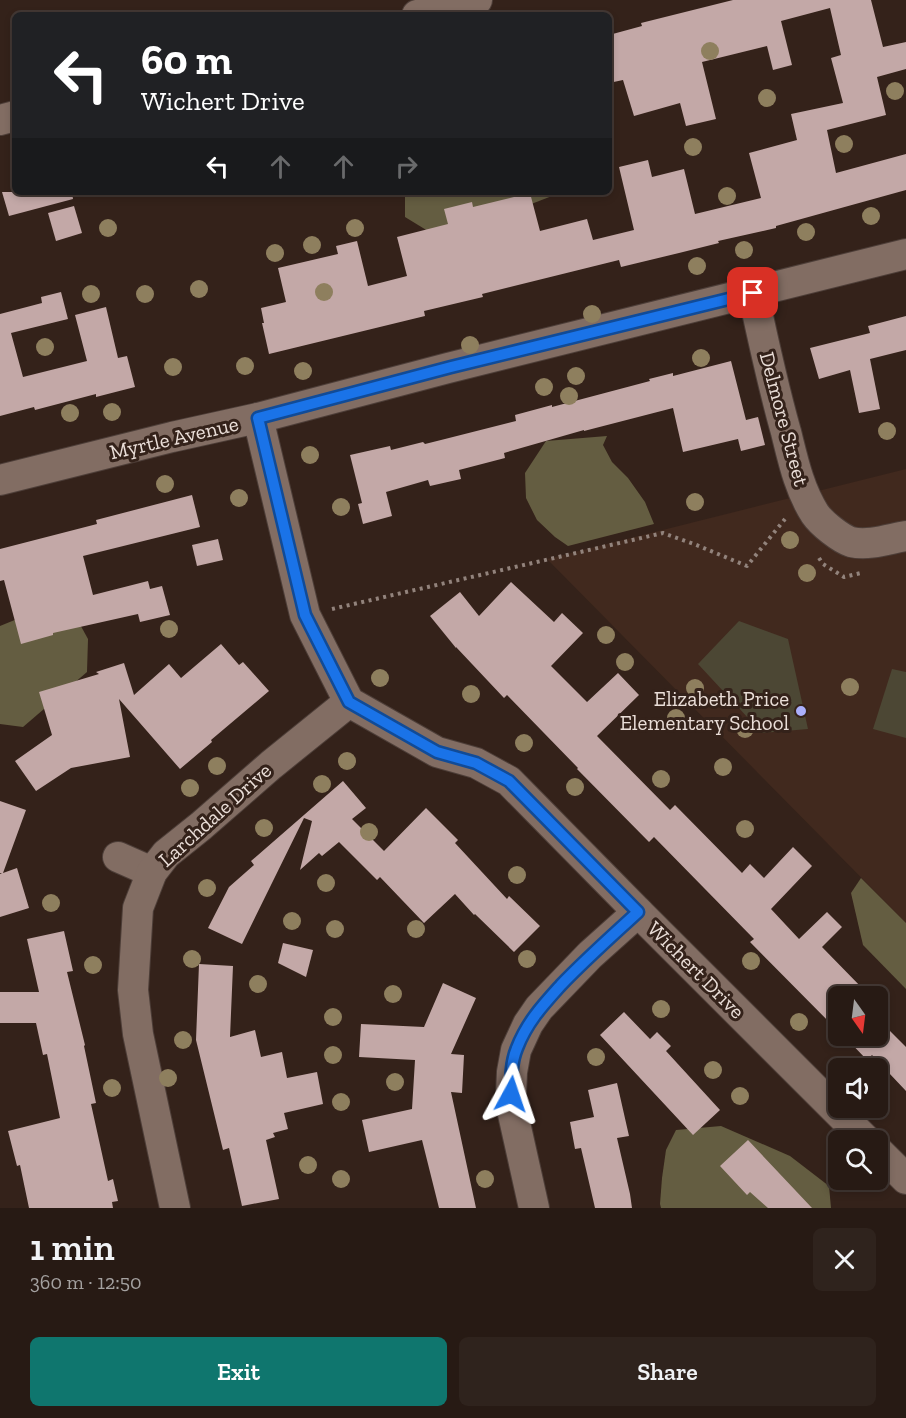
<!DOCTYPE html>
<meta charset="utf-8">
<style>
:root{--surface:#271a14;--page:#2f231d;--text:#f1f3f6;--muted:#a4a1a0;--line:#433834;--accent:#0f766e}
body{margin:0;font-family:"Zilla Slab",serif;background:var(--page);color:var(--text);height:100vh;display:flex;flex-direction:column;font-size:22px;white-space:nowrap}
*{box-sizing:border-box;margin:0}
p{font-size:20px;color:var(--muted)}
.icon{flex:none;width:33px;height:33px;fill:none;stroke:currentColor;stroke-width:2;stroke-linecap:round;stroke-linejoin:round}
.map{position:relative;height:1208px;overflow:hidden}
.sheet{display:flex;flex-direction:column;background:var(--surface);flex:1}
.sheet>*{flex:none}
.hud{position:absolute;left:12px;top:12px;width:600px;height:183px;border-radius:9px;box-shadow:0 3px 9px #0003,0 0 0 2px var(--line);background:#202124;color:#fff;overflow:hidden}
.needle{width:39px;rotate:166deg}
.tools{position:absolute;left:828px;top:986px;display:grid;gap:12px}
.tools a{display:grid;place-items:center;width:60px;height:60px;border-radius:9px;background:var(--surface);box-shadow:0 3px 9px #0003,0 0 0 2px var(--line);font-size:30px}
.pin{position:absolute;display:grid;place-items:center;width:51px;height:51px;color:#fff;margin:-26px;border-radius:12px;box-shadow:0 3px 9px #0006}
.me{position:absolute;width:66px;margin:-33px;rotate:5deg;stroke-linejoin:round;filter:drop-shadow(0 0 4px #0008)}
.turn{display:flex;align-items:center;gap:21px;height:126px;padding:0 30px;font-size:27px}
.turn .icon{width:78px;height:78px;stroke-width:2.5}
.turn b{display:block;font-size:42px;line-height:51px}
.lanes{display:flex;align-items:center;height:57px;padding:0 30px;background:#0003;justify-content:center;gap:30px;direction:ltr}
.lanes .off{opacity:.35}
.round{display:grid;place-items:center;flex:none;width:63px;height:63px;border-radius:9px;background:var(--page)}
.summary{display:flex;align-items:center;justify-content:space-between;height:102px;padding:0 30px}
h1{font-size:36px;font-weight:600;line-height:45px}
.action{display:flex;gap:12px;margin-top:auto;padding:12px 30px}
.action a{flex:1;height:69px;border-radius:9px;background:var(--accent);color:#fff;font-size:24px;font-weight:600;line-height:69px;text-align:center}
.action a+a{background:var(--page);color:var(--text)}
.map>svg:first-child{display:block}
</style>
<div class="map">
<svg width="906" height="1208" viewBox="0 0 906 1208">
<rect width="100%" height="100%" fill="#34221a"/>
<!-- built -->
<polygon fill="#41291e" points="906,469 906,923 547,559"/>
<!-- green -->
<g fill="#4c4734">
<polygon points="739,621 788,639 808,729 762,733 698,664"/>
<polygon points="892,669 906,672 906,738 873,729"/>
</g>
<!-- forest -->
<g fill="#645d41">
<polygon points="405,192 557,192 552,196 441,239 405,217"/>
<polygon points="607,436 603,445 612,462 628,478 645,502 654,524 568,546 555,537 537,520 526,498 525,473 546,441"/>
<polygon points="66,599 88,639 87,672 23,727 0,724 0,626"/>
<polygon points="861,878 906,923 906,989 863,945 851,893"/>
<polygon points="721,1126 790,1156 829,1186 831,1208 661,1208 660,1204 662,1178 666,1150 676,1130"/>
</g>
<!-- building -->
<g fill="#c3a8a7">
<polygon points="733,0 871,0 883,47 906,42 906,69 877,77 886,115 827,130 836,173 906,154 906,190 776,226 776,228 718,241 719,243 679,253 621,267 619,260 482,294 483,297 424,311 425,316 269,354 262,323 264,323 261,308 286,302 278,268 338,254 336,246 357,241 368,286 407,276 397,237 448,224 444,209 472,202 473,207 530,193 540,231 587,219 593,240 634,230 619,167 648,160 652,177 684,169 695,214 761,198 749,153 797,140 791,114 843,103 831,58 841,55 830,8 781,21 792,65 773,70 767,46 702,62 716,119 686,126 680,103 634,116 623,80 609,83 609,35 642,26 641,23"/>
<polygon points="2,192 72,192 73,199 9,216"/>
<polygon points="74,206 82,233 56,241 48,213"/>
<polygon points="61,292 68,319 11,333 23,377 87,361 75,315 106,307 118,358 127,356 135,387 96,397 96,394 35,410 34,407 0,416 0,314 42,303 41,297"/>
<polygon points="906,316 906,350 870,359 880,409 859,413 850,370 819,379 810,348 870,333 868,326"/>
<polygon points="731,361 746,420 758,417 765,445 741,451 738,439 683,452 673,408 584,431 584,430 504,453 505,458 459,470 461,479 430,486 428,480 386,492 392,516 363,524 358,504 362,503 350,455 390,446 391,450 423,442 425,444 445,439 516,421 515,415 552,405 552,407 650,381 649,379 673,373 673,376"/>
<polygon points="192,495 200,527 83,556 93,595 148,581 150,589 162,586 170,615 140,622 138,614 53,633 53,635 21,644 4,580 0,581 0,549 97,524 96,520"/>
<polygon points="218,539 223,560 197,566 192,545"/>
<polygon points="511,582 554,622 562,613 583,633 551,666 587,702 618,673 639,695 597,736 670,810 675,805 742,873 750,864 764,878 793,847 812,866 771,909 799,939 827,912 842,927 822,947 865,991 860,996 838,996 838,1031 750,942 754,939 654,837 649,842 577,769 578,768 507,695 504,698 456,647 456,648 430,616 460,592 479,616"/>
<polygon points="221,644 239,665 243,662 269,691 211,740 212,742 180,769 119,699 130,757 71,768 36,791 15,761 52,735 39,692 99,674 96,672 124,663 134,695 169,664 181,678"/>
<polygon points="343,781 366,808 352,819 384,851 426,808 458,840 455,843 507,899 509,896 540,926 514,952 475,914 474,915 455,894 424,923 380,877 377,880 339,842 322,856 319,853 300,870 312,821 304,818 242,944 208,928 229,887 254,865 251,861"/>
<polygon points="0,801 26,810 3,873 17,868 29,908 0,917 0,874 2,873 0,873"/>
<polygon points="64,931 73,971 67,972 85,1045 84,1046 96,1103 91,1104 108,1181 113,1179 118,1201 112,1202 113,1208 29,1208 20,1165 17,1166 8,1131 60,1118 47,1054 43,1055 36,1023 0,1023 0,992 39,992 27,939"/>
<polygon points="283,943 313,950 306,977 278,963"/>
<polygon points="199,964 233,966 230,1037 255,1030 261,1057 282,1052 287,1078 317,1072 323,1104 284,1113 288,1129 273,1133 275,1137 266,1140 279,1199 242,1206 229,1148 223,1150 196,1040"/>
<polygon points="443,983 476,998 451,1054 464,1055 462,1093 451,1092 476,1208 439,1208 422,1140 369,1152 362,1120 412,1109 415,1060 359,1057 361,1024 424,1027"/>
<polygon points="624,1012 650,1039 657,1032 671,1046 666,1051 720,1110 693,1135 600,1035"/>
<polygon points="878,1019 906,1047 906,1091 872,1055 867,1060 843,1035 878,1035"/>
<polygon points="617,1083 629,1136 617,1138 630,1194 632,1208 595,1208 581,1148 575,1149 570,1122 594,1117 588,1090"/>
<polygon points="748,1140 812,1208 768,1208 750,1192 747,1195 720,1166"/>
</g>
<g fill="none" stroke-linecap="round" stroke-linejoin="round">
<!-- minor casing -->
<g stroke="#4d3e38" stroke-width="32">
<g id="minor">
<polyline points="417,15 477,0"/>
<polyline points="0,120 15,116"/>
<path d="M753,293C763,340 773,386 786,432C793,460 799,489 815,514C822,524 840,538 851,542C869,546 889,539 906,536"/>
<polyline points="258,418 305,615 349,702 437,752 476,763 509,781 638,912 866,1140"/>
<polyline points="0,480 172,437 258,418 448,368 906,254"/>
<polyline points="118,857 152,872"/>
<polyline points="878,1151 906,1179"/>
<polyline points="175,1208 138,1034 133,990 138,908 152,872 166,854 201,826 271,765 349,702"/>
<polyline points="534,1208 513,1114 511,1094 512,1072 516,1050 528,1024 539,1008 590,955 638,912"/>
</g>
</g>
<!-- path -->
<g stroke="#92837c" stroke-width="4" stroke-dasharray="3 4.5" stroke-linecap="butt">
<polyline points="819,558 823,564 844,577 861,573"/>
<polyline points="332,609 663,533 694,544 747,566 785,519"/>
</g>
<!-- minor -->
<use href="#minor" stroke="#826d63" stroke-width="30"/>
</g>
<!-- trees -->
<g fill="#8e7f5e">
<circle cx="710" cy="51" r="9"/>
<circle cx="895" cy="91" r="9"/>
<circle cx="767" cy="98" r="9"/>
<circle cx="844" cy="144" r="9"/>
<circle cx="693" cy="147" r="9"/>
<circle cx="727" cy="196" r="9"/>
<circle cx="871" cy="216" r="9"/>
<circle cx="108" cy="228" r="9"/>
<circle cx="355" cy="228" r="9"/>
<circle cx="806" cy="232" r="9"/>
<circle cx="312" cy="245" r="9"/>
<circle cx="744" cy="250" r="9"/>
<circle cx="275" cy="253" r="9"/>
<circle cx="697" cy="266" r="9"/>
<circle cx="199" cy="289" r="9"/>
<circle cx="324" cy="292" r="9"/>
<circle cx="91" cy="294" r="9"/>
<circle cx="145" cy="294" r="9"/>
<circle cx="592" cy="314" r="9"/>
<circle cx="470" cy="345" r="9"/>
<circle cx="45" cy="347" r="9"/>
<circle cx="701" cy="358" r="9"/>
<circle cx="245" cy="366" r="9"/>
<circle cx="173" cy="367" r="9"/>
<circle cx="303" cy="371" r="9"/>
<circle cx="576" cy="376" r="9"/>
<circle cx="544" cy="387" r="9"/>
<circle cx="569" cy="396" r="9"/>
<circle cx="112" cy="412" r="9"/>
<circle cx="70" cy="413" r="9"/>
<circle cx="887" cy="431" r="9"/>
<circle cx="310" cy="455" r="9"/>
<circle cx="165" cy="484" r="9"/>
<circle cx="239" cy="498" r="9"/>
<circle cx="695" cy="502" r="9"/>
<circle cx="341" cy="507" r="9"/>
<circle cx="790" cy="540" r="9"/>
<circle cx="807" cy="573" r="9"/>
<circle cx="169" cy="629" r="9"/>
<circle cx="606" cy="635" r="9"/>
<circle cx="625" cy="662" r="9"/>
<circle cx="380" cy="678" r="9"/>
<circle cx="850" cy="687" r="9"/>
<circle cx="695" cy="688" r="9"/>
<circle cx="471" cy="694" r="9"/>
<circle cx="676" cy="718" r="9"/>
<circle cx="745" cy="729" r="9"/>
<circle cx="524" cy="743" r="9"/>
<circle cx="347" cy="761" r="9"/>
<circle cx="217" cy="766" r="9"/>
<circle cx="723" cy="767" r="9"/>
<circle cx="661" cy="779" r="9"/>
<circle cx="322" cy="784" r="9"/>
<circle cx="575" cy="787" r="9"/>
<circle cx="190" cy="788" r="9"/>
<circle cx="264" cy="828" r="9"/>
<circle cx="745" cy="829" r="9"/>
<circle cx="369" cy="832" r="9"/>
<circle cx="517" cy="875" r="9"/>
<circle cx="326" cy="883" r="9"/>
<circle cx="207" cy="888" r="9"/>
<circle cx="51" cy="903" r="9"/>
<circle cx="292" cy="921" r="9"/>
<circle cx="335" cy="929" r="9"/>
<circle cx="416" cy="929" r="9"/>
<circle cx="192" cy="959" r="9"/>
<circle cx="527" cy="959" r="9"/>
<circle cx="751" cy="961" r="9"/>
<circle cx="93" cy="965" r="9"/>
<circle cx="258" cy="984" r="9"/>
<circle cx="393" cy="994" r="9"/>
<circle cx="661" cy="1009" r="9"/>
<circle cx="333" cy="1017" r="9"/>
<circle cx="799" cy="1022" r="9"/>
<circle cx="183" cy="1040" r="9"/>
<circle cx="333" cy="1055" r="9"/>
<circle cx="596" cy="1057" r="9"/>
<circle cx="713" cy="1070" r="9"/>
<circle cx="168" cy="1078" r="9"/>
<circle cx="395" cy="1082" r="9"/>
<circle cx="112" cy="1088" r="9"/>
<circle cx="740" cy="1096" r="9"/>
<circle cx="341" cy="1102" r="9"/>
<circle cx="308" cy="1165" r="9"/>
<circle cx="341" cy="1179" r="9"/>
<circle cx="485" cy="1179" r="9"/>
</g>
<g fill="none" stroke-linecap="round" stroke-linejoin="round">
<!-- route casing -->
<g stroke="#114b97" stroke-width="15">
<path id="route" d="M511,1094C511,1079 511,1062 517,1048C527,1022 543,1005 561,985C586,959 612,936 638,912L509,781L476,763L437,752L349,702L305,615L258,418L451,367L753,293"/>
</g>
<!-- route -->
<use href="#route" stroke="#1a73e8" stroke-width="10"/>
</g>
<!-- markers -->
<circle fill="#aaaffb" stroke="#34221a" stroke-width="2" cx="801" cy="711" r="6"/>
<g text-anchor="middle" stroke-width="6" stroke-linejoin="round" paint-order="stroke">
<!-- street labels -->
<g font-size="21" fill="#eaded8" stroke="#34221a">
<text transform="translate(784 419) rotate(75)" y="7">Delmore Street</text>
<text transform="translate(174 438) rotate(-13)" y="7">Myrtle Avenue</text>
<text transform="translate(215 815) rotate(-42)" y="7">Larchdale Drive</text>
<text transform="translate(696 970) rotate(45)" y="7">Wichert Drive</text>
</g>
<!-- poi labels -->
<g font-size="21" fill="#eaded8" stroke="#34221a" text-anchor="end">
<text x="789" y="706">Elizabeth Price<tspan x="789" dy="24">Elementary School</tspan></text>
</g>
</g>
</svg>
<div class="tools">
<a><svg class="needle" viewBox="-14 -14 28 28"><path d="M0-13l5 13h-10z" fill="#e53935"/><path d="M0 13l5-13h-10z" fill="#a4a1a0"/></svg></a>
<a><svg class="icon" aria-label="sound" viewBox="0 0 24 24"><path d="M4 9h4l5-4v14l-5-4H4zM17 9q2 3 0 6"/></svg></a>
<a><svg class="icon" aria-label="search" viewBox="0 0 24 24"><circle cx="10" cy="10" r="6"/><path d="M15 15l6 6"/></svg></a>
</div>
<div class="pin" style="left:753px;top:293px;background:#d93025"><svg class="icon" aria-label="arrive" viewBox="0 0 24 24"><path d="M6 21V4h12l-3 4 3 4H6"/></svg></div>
<svg class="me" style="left:511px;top:1094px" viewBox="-20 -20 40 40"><path d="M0-17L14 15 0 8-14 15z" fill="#1a73e8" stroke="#fff" stroke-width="4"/></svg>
<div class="hud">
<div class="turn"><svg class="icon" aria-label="left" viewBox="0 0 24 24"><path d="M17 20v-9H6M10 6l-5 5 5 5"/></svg><div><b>60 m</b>Wichert Drive</div></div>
<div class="lanes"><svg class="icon" aria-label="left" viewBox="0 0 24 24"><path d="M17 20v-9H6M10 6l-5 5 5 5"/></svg><svg class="icon off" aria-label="ahead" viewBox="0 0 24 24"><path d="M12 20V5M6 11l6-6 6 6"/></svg><svg class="icon off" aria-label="ahead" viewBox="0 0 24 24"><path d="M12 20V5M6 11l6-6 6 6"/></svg><svg class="icon off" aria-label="right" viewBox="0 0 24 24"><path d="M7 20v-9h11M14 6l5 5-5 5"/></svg></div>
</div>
</div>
<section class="sheet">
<div class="summary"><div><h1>1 min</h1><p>360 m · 12:50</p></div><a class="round"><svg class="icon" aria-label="close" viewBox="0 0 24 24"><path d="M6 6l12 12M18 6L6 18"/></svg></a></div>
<div class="action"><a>Exit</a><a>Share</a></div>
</section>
